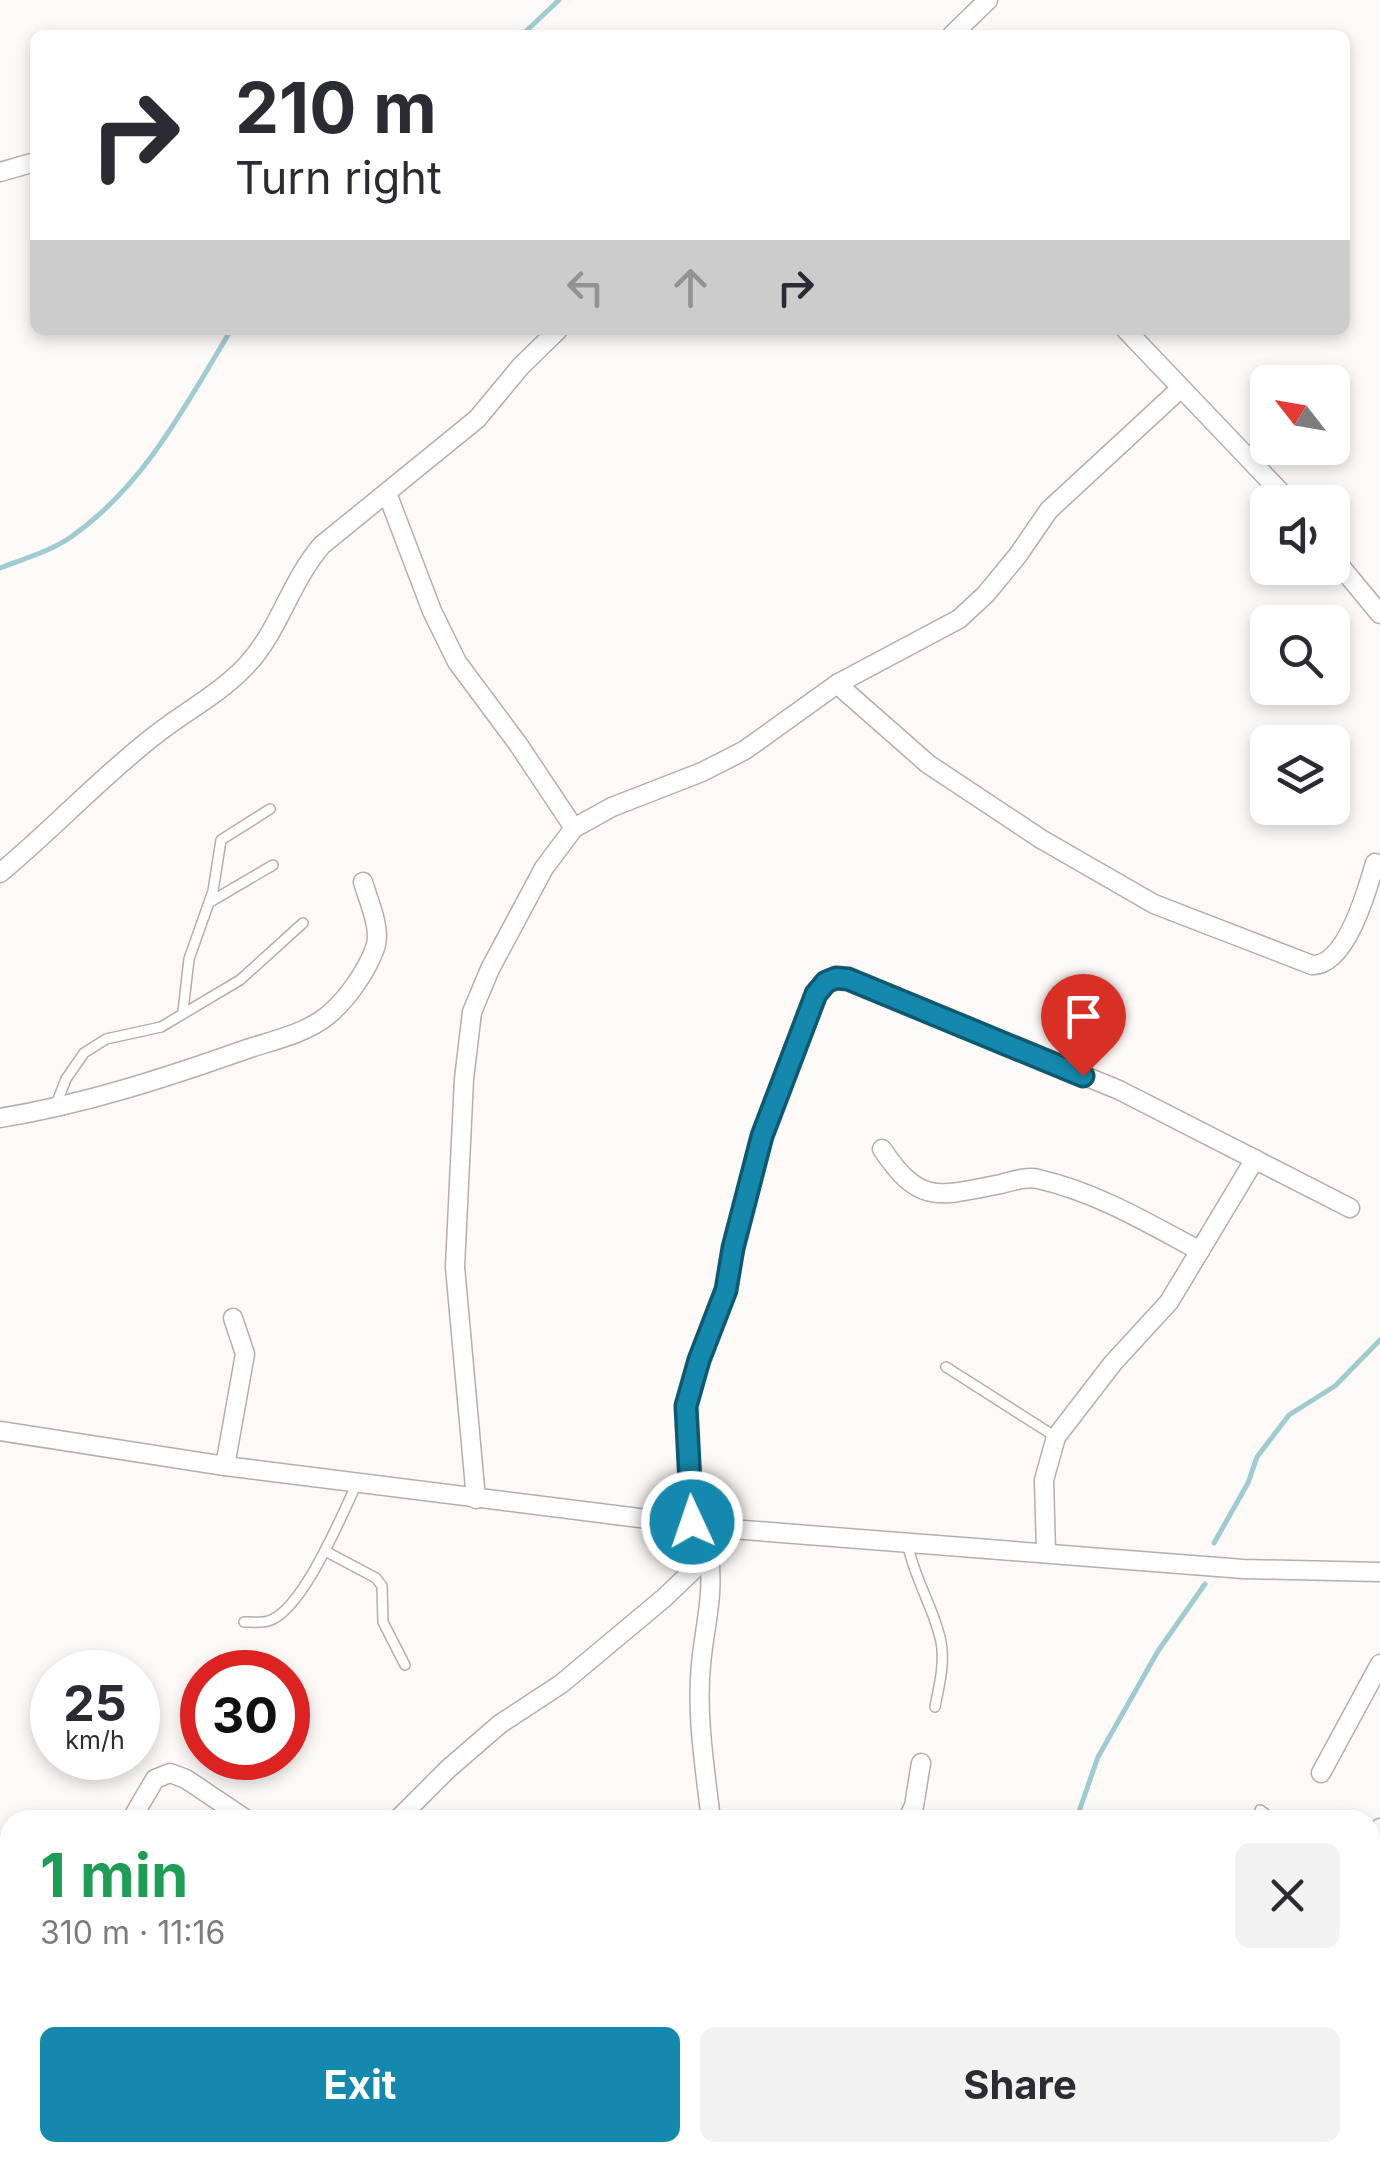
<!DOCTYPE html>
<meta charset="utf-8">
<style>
:root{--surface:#fff;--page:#f2f2f3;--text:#2b2b33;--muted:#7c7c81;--accent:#1589ad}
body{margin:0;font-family:Inter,sans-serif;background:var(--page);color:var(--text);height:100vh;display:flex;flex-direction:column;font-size:38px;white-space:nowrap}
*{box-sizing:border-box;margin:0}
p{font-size:32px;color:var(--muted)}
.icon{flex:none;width:55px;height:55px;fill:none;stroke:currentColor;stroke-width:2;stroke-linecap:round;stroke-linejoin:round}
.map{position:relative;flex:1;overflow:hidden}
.sheet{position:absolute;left:0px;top:1810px;width:1380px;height:352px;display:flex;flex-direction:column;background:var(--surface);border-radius:30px 30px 0 0;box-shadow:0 5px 15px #0003}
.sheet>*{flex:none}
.hud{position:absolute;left:30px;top:30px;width:1320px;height:305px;border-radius:15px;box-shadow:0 5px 15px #0003;background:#fff;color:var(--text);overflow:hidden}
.needle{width:65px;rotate:301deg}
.buttons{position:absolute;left:1250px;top:365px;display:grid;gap:20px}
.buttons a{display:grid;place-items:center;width:100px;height:100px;border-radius:15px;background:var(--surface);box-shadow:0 5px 15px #0003;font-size:50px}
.speed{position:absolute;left:30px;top:1650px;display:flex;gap:20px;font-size:50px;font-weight:700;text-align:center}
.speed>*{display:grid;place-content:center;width:130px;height:130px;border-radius:50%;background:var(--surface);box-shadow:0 5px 15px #0003;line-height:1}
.speed small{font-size:25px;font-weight:400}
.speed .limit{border:15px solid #d22;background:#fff;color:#111}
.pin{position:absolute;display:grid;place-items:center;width:85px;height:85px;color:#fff;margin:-102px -42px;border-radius:50% 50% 50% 0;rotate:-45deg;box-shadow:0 0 10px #0007}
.pin .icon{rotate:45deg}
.me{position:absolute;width:110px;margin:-55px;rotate:357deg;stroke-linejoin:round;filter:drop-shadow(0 0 8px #0008)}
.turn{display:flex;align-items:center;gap:35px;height:210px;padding:0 40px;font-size:45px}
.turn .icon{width:130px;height:130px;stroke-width:2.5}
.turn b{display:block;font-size:70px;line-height:85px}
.lanes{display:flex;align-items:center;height:95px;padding:0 40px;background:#0003;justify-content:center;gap:50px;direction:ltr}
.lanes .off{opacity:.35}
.round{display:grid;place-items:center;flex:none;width:105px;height:105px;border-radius:15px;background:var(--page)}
.headline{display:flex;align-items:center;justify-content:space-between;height:170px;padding:0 40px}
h1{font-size:60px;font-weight:700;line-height:75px;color:#1e9e55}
.action{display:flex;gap:20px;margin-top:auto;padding:20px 40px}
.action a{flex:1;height:115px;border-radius:15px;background:var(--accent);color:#fff;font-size:40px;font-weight:700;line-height:115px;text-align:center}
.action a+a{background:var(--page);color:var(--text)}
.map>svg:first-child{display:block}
</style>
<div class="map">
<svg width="1380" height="2161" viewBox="0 0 1380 2161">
<rect width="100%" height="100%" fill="#fdf9f7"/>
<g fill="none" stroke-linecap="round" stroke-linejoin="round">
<!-- stream -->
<g stroke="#9eccd1" stroke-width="5">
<polyline points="522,35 559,0"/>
<path d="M0,568C23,559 51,551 71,537C145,485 185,406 231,330"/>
<polyline points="1214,1543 1248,1483 1257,1457 1289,1415 1335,1386 1380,1340"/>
<polyline points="1076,1820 1098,1757 1158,1651 1205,1584"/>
<polyline points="1139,2152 1142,2161"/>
<polyline points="820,2161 833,2152"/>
</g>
<!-- lane casing -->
<g stroke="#b8ada9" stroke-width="12">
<g id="lane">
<polyline points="210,902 273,865"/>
<polyline points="183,1011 189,959 213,891 221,840 270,809"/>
<polyline points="55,1107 66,1079 84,1053 106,1039 161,1027 240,980 303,923"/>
<polyline points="946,1367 1056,1437"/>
<path d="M907,1542C914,1579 935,1610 941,1642C945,1664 939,1686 935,1707"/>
<polyline points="325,1551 376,1578 382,1586 383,1622 405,1665"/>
<path d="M244,1622C251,1622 261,1623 268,1621C302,1612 342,1515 357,1483"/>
<polyline points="1260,1810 1274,1820"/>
</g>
</g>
<!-- street casing -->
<g stroke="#b8ada9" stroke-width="21">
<g id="street">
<polyline points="952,35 988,0"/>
<polyline points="0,172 35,162"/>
<polyline points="1126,330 1290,502"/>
<polyline points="387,493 432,611 457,662 518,744 574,828"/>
<polyline points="1332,556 1380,614"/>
<path d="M837,684L928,764L1041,839L1154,904L1312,965C1346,966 1367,891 1375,863"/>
<path d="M0,873C53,829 100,778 154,736C184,712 218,695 245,667C279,632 289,583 322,545L477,419L521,366L558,330"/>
<path d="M0,1118C86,1104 168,1077 250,1048C275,1040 306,1033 327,1016C346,1001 367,971 375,948C382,929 368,900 363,882"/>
<path d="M882,1149C920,1206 939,1196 1001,1184C1013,1181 1026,1176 1038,1179C1096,1192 1148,1223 1200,1251"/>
<polyline points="0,1431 225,1466 719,1528 1243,1569 1380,1572"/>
<polyline points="225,1466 245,1354 233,1318"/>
<polyline points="476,1499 455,1267 464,1079 472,1012 490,969 544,868 574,828 612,807 702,772 745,750 837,684 959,619 986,594 1018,555 1049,510 1180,389"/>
<path d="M692,1522L687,1405L699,1360L726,1290L733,1248L762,1136L815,994C826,982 832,977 848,979L1119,1090L1350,1208"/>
<polyline points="1046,1552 1044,1480 1056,1437 1113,1363 1169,1302 1255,1159"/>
<path d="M709,1555C714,1597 705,1623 701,1664C696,1716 705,1768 711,1820"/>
<polyline points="1321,1773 1380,1664"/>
<polyline points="131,1820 155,1779 170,1773 186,1779 247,1820"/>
<polyline points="397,1820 448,1769 500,1724 561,1684 664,1598 709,1555 719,1528"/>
<polyline points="907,1820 914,1806 921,1763"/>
<polyline points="1370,1857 1380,1828"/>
<polyline points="0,1977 10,1986"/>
<polyline points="1370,2048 1380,2052"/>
<polyline points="0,2075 10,2057"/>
<polyline points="1248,2152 1252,2161"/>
<polyline points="195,2161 199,2152"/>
<polyline points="451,2161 460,2152"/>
</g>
</g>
<!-- lane -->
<use href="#lane" stroke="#fff" stroke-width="9"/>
<!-- street -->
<use href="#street" stroke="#fff" stroke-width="18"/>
</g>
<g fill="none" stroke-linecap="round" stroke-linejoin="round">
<!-- route casing -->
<g stroke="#0e5970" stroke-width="25">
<polyline id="route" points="692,1522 686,1406 699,1360 726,1290 733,1248 762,1136 816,994 826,982 836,978 848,979 1083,1076"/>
</g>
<!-- route -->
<use href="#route" stroke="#1589ad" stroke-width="18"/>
</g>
</svg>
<div class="buttons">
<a><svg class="needle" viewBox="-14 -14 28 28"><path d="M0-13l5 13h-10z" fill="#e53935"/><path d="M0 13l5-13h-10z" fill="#7c7c81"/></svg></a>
<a><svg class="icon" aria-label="sound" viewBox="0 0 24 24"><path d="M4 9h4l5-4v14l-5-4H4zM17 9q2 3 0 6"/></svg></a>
<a><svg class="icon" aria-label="search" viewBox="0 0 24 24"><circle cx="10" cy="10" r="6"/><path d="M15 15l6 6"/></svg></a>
<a><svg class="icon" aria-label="layers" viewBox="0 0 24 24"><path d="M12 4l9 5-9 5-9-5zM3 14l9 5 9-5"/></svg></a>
</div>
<div class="speed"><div>25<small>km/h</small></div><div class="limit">30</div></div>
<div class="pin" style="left:1083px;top:1076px;background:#d93025"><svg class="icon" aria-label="arrive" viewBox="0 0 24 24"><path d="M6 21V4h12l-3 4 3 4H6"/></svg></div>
<svg class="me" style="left:692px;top:1522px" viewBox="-20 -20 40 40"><circle r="17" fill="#1589ad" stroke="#fff" stroke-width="3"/><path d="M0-11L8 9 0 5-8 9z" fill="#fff"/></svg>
<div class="hud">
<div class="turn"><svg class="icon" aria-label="right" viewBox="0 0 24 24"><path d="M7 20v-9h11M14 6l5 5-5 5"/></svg><div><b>210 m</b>Turn right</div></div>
<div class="lanes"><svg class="icon off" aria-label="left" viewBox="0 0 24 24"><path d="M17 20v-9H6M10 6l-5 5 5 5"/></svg><svg class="icon off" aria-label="ahead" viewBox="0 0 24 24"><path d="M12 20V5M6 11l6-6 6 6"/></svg><svg class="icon" aria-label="right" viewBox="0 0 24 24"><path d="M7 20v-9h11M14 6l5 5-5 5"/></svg></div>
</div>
<section class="sheet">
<div class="headline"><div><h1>1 min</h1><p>310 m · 11:16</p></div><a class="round"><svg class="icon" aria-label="close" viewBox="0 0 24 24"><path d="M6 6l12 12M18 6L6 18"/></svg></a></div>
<div class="action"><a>Exit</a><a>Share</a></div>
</section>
</div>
